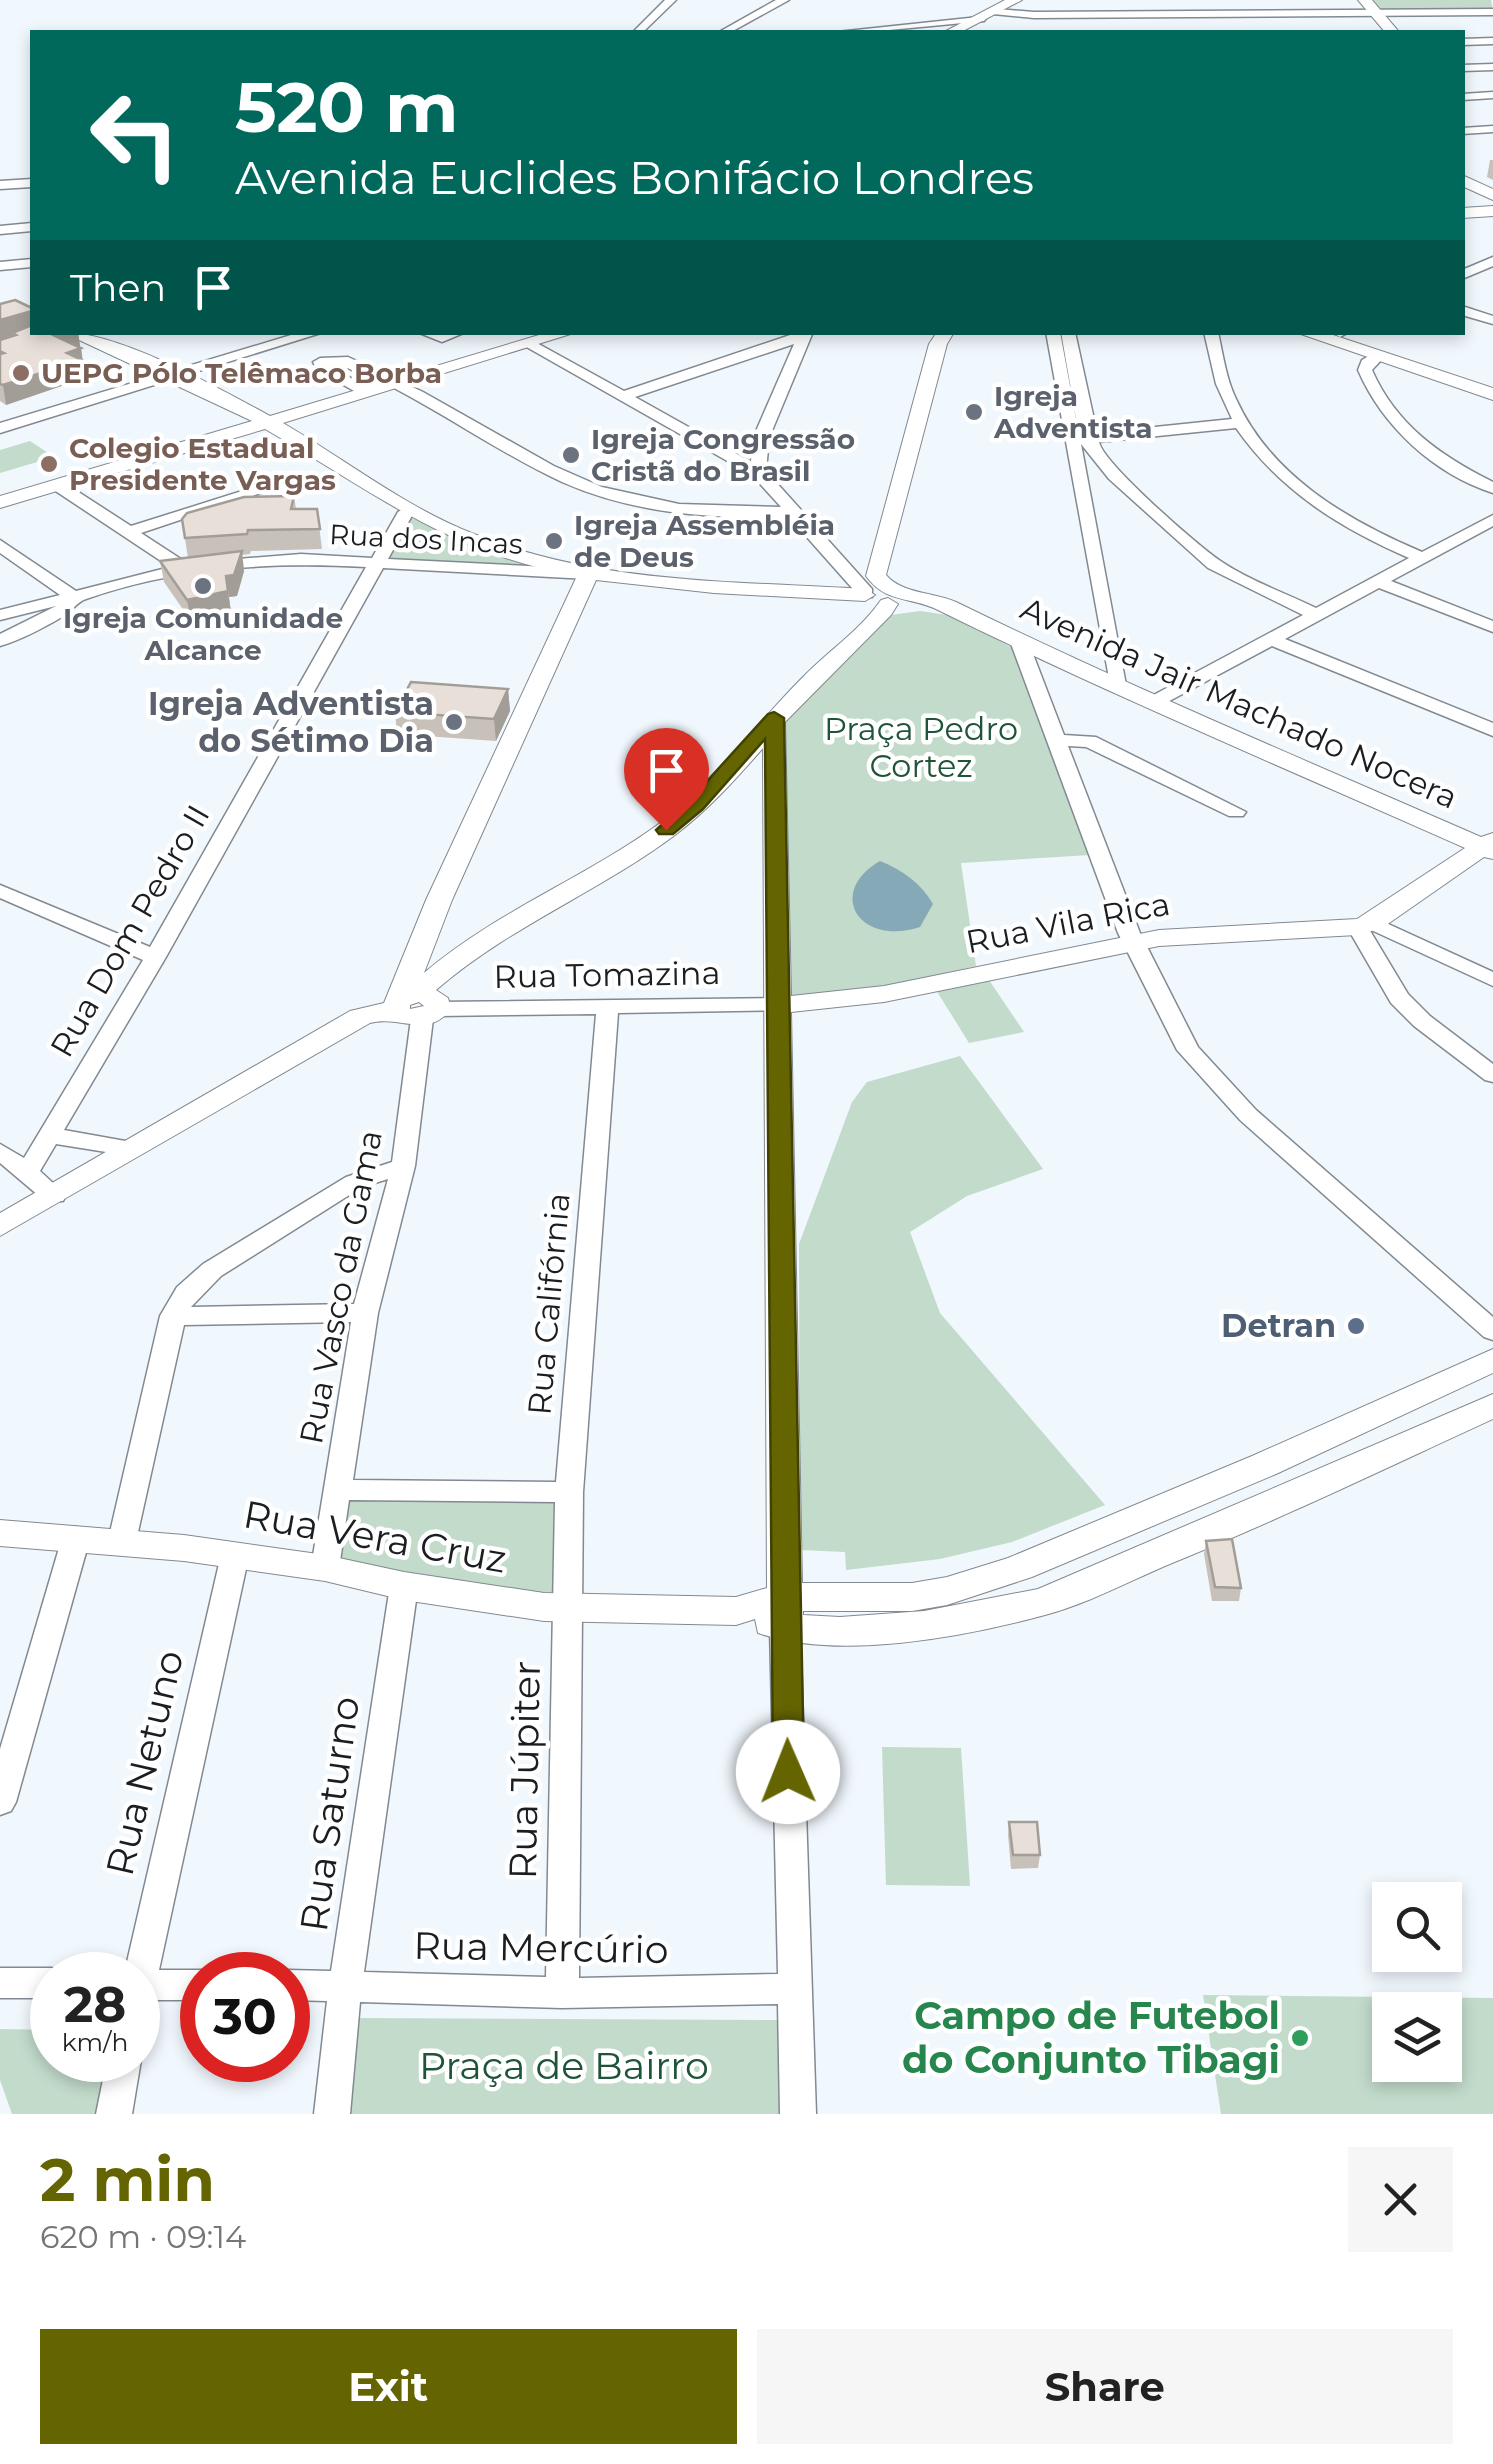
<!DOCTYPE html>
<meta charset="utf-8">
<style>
:root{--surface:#fff;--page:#f6f6f6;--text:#222;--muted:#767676;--accent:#646500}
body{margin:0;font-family:Montserrat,sans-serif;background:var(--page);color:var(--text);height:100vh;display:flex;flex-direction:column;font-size:38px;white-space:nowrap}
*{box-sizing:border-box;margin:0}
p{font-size:32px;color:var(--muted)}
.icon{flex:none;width:55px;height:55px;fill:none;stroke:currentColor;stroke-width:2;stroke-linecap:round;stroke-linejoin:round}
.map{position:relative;height:2114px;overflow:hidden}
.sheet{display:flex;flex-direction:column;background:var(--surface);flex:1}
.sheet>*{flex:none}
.hud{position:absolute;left:30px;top:30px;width:1435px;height:305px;border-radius:0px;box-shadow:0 5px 15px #0003;background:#00695c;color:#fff;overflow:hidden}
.tools{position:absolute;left:1372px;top:1882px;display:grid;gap:20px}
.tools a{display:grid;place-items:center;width:90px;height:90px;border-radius:0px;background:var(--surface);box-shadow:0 5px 15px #0003;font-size:50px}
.speed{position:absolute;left:30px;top:1952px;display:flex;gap:20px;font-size:50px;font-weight:700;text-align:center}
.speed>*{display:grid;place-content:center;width:130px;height:130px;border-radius:50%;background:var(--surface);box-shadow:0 5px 15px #0003;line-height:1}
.speed small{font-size:25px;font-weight:400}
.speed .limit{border:15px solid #d22;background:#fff;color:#111}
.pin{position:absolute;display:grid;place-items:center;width:85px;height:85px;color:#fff;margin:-102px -42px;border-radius:50% 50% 50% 0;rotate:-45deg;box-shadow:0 0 10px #0007}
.pin .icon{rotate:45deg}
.me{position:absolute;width:110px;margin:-55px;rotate:359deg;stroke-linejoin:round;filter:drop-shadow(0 0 8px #0008)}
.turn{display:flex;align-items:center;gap:35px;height:210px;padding:0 40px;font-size:45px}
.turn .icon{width:130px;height:130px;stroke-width:2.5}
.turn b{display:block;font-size:70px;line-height:85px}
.then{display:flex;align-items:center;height:95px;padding:0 40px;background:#0003;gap:20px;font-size:38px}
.round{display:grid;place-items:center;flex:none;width:105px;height:105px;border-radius:0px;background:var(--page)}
.summary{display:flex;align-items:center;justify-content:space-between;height:170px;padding:0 40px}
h1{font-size:60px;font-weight:700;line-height:75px;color:var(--accent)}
.primary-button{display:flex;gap:20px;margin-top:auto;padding:20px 40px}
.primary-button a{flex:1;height:115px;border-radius:0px;background:var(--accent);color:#fff;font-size:40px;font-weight:700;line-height:115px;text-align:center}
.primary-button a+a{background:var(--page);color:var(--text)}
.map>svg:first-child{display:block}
</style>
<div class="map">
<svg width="1493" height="2114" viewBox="0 0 1493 2114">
<rect width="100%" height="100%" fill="#f0f7fd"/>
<!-- green -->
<g fill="#c2dbcb" fill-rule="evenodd">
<polygon points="1370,0 1491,0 1493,11 1382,11"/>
<polygon points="30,441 54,457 0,473 0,450"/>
<polygon points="409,517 487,550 553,572 381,561"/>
<polygon points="920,611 954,616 1013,648 1090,855 961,863 976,966 872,990 785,996 782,720 884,616"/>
<polygon points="989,980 1024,1032 969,1043 936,990"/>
<polygon points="960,1056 1043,1169 967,1196 910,1232 940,1313 1105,1505 1012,1542 940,1559 846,1570 845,1552 800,1550 799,1244 852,1102 867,1082"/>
<polygon points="341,1493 563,1494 555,1598 332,1560"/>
<polygon points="882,1747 961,1748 970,1886 886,1885"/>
<path d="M1203,1995L1493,1998V2114H1221ZM1390,2010H1445V2065H1390Z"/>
<polygon points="357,2018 779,2020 780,2114 348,2114"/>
<polygon points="0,2029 52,2030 52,2060 105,2060 98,2114 12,2114 0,2080"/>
</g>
<!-- water -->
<path fill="#85a9b7" d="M880,861C902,870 921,883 933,904L920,927C858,947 826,892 880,861Z"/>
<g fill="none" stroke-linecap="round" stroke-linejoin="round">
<!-- minor casing -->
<g stroke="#828990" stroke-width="3">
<g id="minor">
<polygon points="665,0 676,0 643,32 633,32"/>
<polygon points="776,0 789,0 731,32 719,32"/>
<polygon points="997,9 1034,12 1493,9 1493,15 1034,18 993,14"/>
<polygon points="988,16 984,21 868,32 837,32"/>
<polygon points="1493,38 1493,44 1462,45 1462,39"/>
<polygon points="1493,64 1493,70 1462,71 1462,65"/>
<polygon points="1493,92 1493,98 1462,100 1462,94"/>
<polygon points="1493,126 1493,132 1462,134 1462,128"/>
<polygon points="32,179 32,187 0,189 0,181"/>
<polygon points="32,223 32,231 0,234 0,226"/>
<polygon points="1493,257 1493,266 1462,279 1462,270"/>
<polygon points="32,259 32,267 0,270 0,262"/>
<polygon points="1462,306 1493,316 1493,324 1462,315"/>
<polygon points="301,332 324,332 0,433 0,423"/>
<polygon points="417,332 466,332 442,342"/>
<path d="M799,332H813L769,438L766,471L872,589V597H860L789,517C712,519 634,514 562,482C504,455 451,418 394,388C370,388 354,363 330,365L375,393L363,396L317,370L313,362L320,358L348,357L423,392L554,466L602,487L679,504L781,507L752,475L523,345L535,342L624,391ZM794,344L753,438L751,462L635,397Z"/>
<path d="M1046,332H1060L1079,435L1061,332H1075L1097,433L1232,419L1216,384L1204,332H1218C1223,355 1226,378 1236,399C1271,476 1347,520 1422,552L1493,515V526L1391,581L1493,621V632L1379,588L1285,639L1493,723V736L1272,646L1160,706H1148V698L1303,615L1208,568L1109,479L1081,444L1126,685L1123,689H1111ZM1236,428C1280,491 1340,528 1409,558L1316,608C1285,593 1248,580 1219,560C1197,545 1103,463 1099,442Z"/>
<polygon points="1349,332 1340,337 1333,333 1333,332"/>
<path d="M1372,354L1384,357L1372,370C1396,425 1441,456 1493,482V493C1434,474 1382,426 1358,370L1362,360Z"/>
<path d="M277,480L291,483L141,533L187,563L301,554L372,558L398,512L406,507L414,512L388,559L588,569L596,574L588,579L383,568L166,957L64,1130L131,1142L143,1149L131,1156L56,1144L40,1171L66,1195L63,1201H45L0,1163V1144L24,1158L143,960L0,898V885L150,947L366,567C271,562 177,567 86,599C76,602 72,612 62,617C43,628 21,640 0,646V634L56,606L0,620V610L60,595L0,553V540L76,591L170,567L51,488V482H63L131,526Z"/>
<polygon points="1019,636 1028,641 1064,735 1096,737 1246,812 1243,816 1229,816 1086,747 1068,746 1140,933 1198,1047 1256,1110 1493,1317 1493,1340 1484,1337 1240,1120 1177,1050 1118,933 1010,641"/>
<polygon points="1373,917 1493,972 1493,986 1369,929 1408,994 1430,1016 1493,1064 1493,1082 1485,1080 1414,1026 1391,1003 1347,927 1350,923 1363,922"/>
<path d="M777,998L785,1000L788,1005L785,1010L618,1013L583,1492L579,1978L778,1974L770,1628L775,1620L785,1617L795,1620L800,1628L816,2114H780L778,2004L562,2008L360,2002L350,2114H314L327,2001L288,2000V1975H276L288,1970L331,1971L390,1586L394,1578L404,1575L414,1578L418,1586L364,1972L546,1977L555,1502L349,1500L339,1568L335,1576L325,1579L315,1576L311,1568L351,1322L184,1325L136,1541L132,1549L122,1552L112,1549L108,1541L160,1316L177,1287L203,1264L346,1177L392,1162L411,1019L422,1012L430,1014L433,1019L415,1166L378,1313L353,1480L556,1482L596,1014L438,1016L427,1009L438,1002ZM388,1179L354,1304L191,1307L221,1276L362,1187Z"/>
<polygon points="76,1527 86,1530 90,1538 16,1802 11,1811 0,1815 0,1749 62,1538 66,1530"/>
<polygon points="235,1544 245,1547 249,1555 159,1970 202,1970 214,1975 202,1975 202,2000 149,2000 138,2004 138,1975 124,1975 221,1555 225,1547"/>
<polygon points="0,1968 52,1968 65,1975 52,1975 52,1998 0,1998"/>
<polygon points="138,2052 141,2060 132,2114 96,2114 107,2060 138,2060"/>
</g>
</g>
<!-- tertiary casing -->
<g stroke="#828990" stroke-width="2">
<path id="tertiary" d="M62,332C119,332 217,387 270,416L549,332H577L283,423C346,460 405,507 474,534C597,584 734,581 865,589L875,595L865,601L714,593L596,580L452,900L424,973C494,913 582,879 656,826C715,784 755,724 805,675C830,650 861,629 881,600L888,598L898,604L891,615L785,722L791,996L884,986L1159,930L1357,919L1465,848C1289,770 1111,695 938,610C910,596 886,604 866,576L929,344L937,332H954L947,344L886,575C902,594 934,592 956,602C1128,686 1305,760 1481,837L1493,833V859L1484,857L1382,928L1357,935L1159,946L884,1002L791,1012L802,1583H912L947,1577L1008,1558L1252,1456L1493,1349V1373L1276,1474L1032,1577L947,1605L912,1611H803V1615L840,1617L924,1611L1038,1589L1493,1394V1419C1384,1469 1276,1521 1165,1566C1126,1583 1086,1604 1045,1615C964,1637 838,1661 758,1633L755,1619L736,1625L544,1621L404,1600L325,1581L184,1561L0,1546V1520L184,1535L325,1555L404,1572L544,1593L736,1597L767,1588L763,748C736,779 708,810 675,835C599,892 508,927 436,990L448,998L451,1009C428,1039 399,1015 370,1023L0,1236V1213L350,1011L384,1003L426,900L577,576C450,554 372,491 265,429L0,508V496L252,421ZM419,1002L424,1006L410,1009V1005Z"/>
</g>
<!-- secondary casing -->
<g stroke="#828990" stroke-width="2">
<g id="secondary">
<polygon points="1005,0 1022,0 961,32 944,32"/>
<polygon points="1358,0 1372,0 1399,32 1385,32"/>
<polygon points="1462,175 1493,189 1493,200 1462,186"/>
<polygon points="1493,206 1493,216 1462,218 1462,208"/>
<polygon points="1295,332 1324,332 1493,388 1493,400"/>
</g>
</g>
<!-- minor -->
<use href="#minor" fill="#fff" fill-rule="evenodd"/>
<!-- tertiary -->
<use href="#tertiary" fill="#fff" fill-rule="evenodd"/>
<!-- secondary -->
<use href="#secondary" fill="#fff" fill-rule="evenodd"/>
</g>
<!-- wall -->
<g fill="#c8c1ba">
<polygon points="1490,160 1493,160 1493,180 1487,177"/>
<polygon points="0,304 32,332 78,332 80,346 78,347 81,348 85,378 6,405 0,401"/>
<polygon points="294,496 296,509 317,509 322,549 251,551 250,554 242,555 244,571 237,596 229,597 231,612 191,621 164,582 160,561 188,558 182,519"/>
<polygon points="508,689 510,711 496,741 397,734 395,712"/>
<polygon points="1206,1541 1241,1588 1239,1601 1212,1601 1204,1554"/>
<polygon points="1009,1822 1040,1855 1038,1868 1011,1869 1008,1835"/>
</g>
<!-- shaded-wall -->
<g fill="#a29d97">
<polygon points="32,311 32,331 12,333 13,336 0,340 0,320"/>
<polygon points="62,332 78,332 80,346 56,354 53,335"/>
<polygon points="81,348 85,378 6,405 3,385 67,353"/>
<polygon points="242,551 244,571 237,596 229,597 226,576"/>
<polygon points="228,591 231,612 191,621 187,600"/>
<polygon points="508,689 510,711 496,741 494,719"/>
</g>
<!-- building -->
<g fill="#e8e0d8" stroke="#a29d97" stroke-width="2.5">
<polygon points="15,300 32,308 32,311 0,320 0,304"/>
<polygon points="32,325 32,332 62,332 53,335 81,348 67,353 82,360 3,385 0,384 0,354 4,353 0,351 0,340 16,335 12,333"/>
<polygon points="294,496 291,509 317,509 320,529 248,530 247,534 185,538 182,519 187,513 244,497"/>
<polygon points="242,551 234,575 226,576 228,591 187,600 160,561"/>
<polygon points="411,682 508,689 494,719 395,712"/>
<polygon points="1232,1539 1241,1588 1215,1587 1206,1541"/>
<polygon points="1009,1822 1037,1822 1040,1855 1013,1855"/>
</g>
<!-- route -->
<polygon fill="#646500" stroke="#414200" stroke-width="2.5" points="774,712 784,718 804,1772 800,1781 788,1785 777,1781 773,1772 765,739 703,809 673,834 659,834 656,830 689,801 768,714"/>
<!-- markers -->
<g fill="#8d6e63" stroke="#fff" stroke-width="4">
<circle cx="21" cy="373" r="10"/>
<circle cx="49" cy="464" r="10"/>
</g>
<g fill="#6b7280" stroke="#fff" stroke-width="4">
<circle cx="974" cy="412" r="10"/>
<circle cx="571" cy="455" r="10"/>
<circle cx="554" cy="541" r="10"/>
<circle cx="203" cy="586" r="10"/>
<circle cx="454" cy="722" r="10"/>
</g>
<circle fill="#5c6f8a" stroke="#fff" stroke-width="4" cx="1356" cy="1326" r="10"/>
<circle fill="#2e9e5b" stroke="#fff" stroke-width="4" cx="1300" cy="2038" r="10"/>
<g text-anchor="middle" stroke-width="9" stroke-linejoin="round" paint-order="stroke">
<!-- far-education labels -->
<g font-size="28" font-weight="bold" fill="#785e54" stroke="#fff" text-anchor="start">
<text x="41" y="383">UEPG Pólo Telêmaco Borba</text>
<text x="69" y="458">Colegio Estadual<tspan x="69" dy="32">Presidente Vargas</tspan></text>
</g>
<!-- far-worship labels -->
<g font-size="28" font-weight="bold" fill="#5b616d" stroke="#fff" text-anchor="start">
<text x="994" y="406">Igreja<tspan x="994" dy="32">Adventista</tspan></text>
<text x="591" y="449">Igreja Congressão<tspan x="591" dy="32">Cristã do Brasil</tspan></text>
<text x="574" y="535">Igreja Assembléia<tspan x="574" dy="32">de Deus</tspan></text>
<text x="203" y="628" text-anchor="middle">Igreja Comunidade<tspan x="203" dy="32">Alcance</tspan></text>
</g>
<!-- far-street labels -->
<g font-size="28" fill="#1b1e21" stroke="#fff">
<text transform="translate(426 539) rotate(3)" y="10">Rua dos Incas</text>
</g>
<!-- street labels -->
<g font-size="32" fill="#1b1e21" stroke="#fff">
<text transform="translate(1239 703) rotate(24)" y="11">Avenida Jair Machado Nocera</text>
<text transform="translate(1068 923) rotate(-11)" y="11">Rua Vila Rica</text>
<text transform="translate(130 931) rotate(-60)" y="11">Rua Dom Pedro II</text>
<text transform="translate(607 975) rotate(-1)" y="11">Rua Tomazina</text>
<text transform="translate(341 1287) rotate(-79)" y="11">Rua Vasco da Gama</text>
<text transform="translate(549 1304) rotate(-85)" y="11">Rua Califórnia</text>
</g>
<!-- worship labels -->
<g font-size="32" font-weight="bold" fill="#5b616d" stroke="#fff" text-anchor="end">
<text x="434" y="715">Igreja Adventista<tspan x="434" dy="37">do Sétimo Dia</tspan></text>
</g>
<!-- park labels -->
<g font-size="32" fill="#1e5438" stroke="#fff">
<text x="921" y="740">Praça Pedro<tspan x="921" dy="37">Cortez</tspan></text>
</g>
<!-- service labels -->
<g font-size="32" font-weight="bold" fill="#4e5e75" stroke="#fff" text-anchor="end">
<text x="1336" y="1337">Detran</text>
</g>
<!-- near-street labels -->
<g font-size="38" fill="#1b1e21" stroke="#fff">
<text transform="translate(375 1537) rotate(10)" y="13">Rua Vera Cruz</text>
<text transform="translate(145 1763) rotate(-77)" y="13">Rua Netuno</text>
<text transform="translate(525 1770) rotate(-89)" y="13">Rua Júpiter</text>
<text transform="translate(330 1814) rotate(-82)" y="13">Rua Saturno</text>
<text transform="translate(541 1948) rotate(1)" y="13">Rua Mercúrio</text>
</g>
<!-- near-leisure labels -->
<g font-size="38" font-weight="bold" fill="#27864d" stroke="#fff" text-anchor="end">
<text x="1280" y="2029">Campo de Futebol<tspan x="1280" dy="44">do Conjunto Tibagi</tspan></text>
</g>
<!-- near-park labels -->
<g font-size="38" fill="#1e5438" stroke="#fff">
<text x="564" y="2079">Praça de Bairro</text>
</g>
</g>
</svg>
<div class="tools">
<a><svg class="icon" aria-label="search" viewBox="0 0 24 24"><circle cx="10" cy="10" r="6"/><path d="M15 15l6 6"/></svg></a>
<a><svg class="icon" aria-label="layers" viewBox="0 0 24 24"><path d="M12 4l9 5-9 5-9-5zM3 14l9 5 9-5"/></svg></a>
</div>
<div class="speed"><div>28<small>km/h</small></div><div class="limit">30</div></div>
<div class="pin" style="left:666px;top:830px;background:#d93025"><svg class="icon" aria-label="arrive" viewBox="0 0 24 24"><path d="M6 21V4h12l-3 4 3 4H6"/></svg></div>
<svg class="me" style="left:788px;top:1772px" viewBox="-20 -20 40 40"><circle r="19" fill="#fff"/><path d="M0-13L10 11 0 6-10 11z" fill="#646500"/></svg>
<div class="hud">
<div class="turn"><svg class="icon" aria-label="left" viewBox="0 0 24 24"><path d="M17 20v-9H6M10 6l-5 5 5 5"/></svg><div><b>520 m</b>Avenida Euclides Bonifácio Londres</div></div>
<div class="then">Then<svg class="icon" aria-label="arrive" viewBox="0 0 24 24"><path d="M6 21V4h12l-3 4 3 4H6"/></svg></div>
</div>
</div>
<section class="sheet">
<div class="summary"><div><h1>2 min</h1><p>620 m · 09:14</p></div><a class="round"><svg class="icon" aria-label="close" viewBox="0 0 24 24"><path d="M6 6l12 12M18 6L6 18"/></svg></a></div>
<div class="primary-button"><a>Exit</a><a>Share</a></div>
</section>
